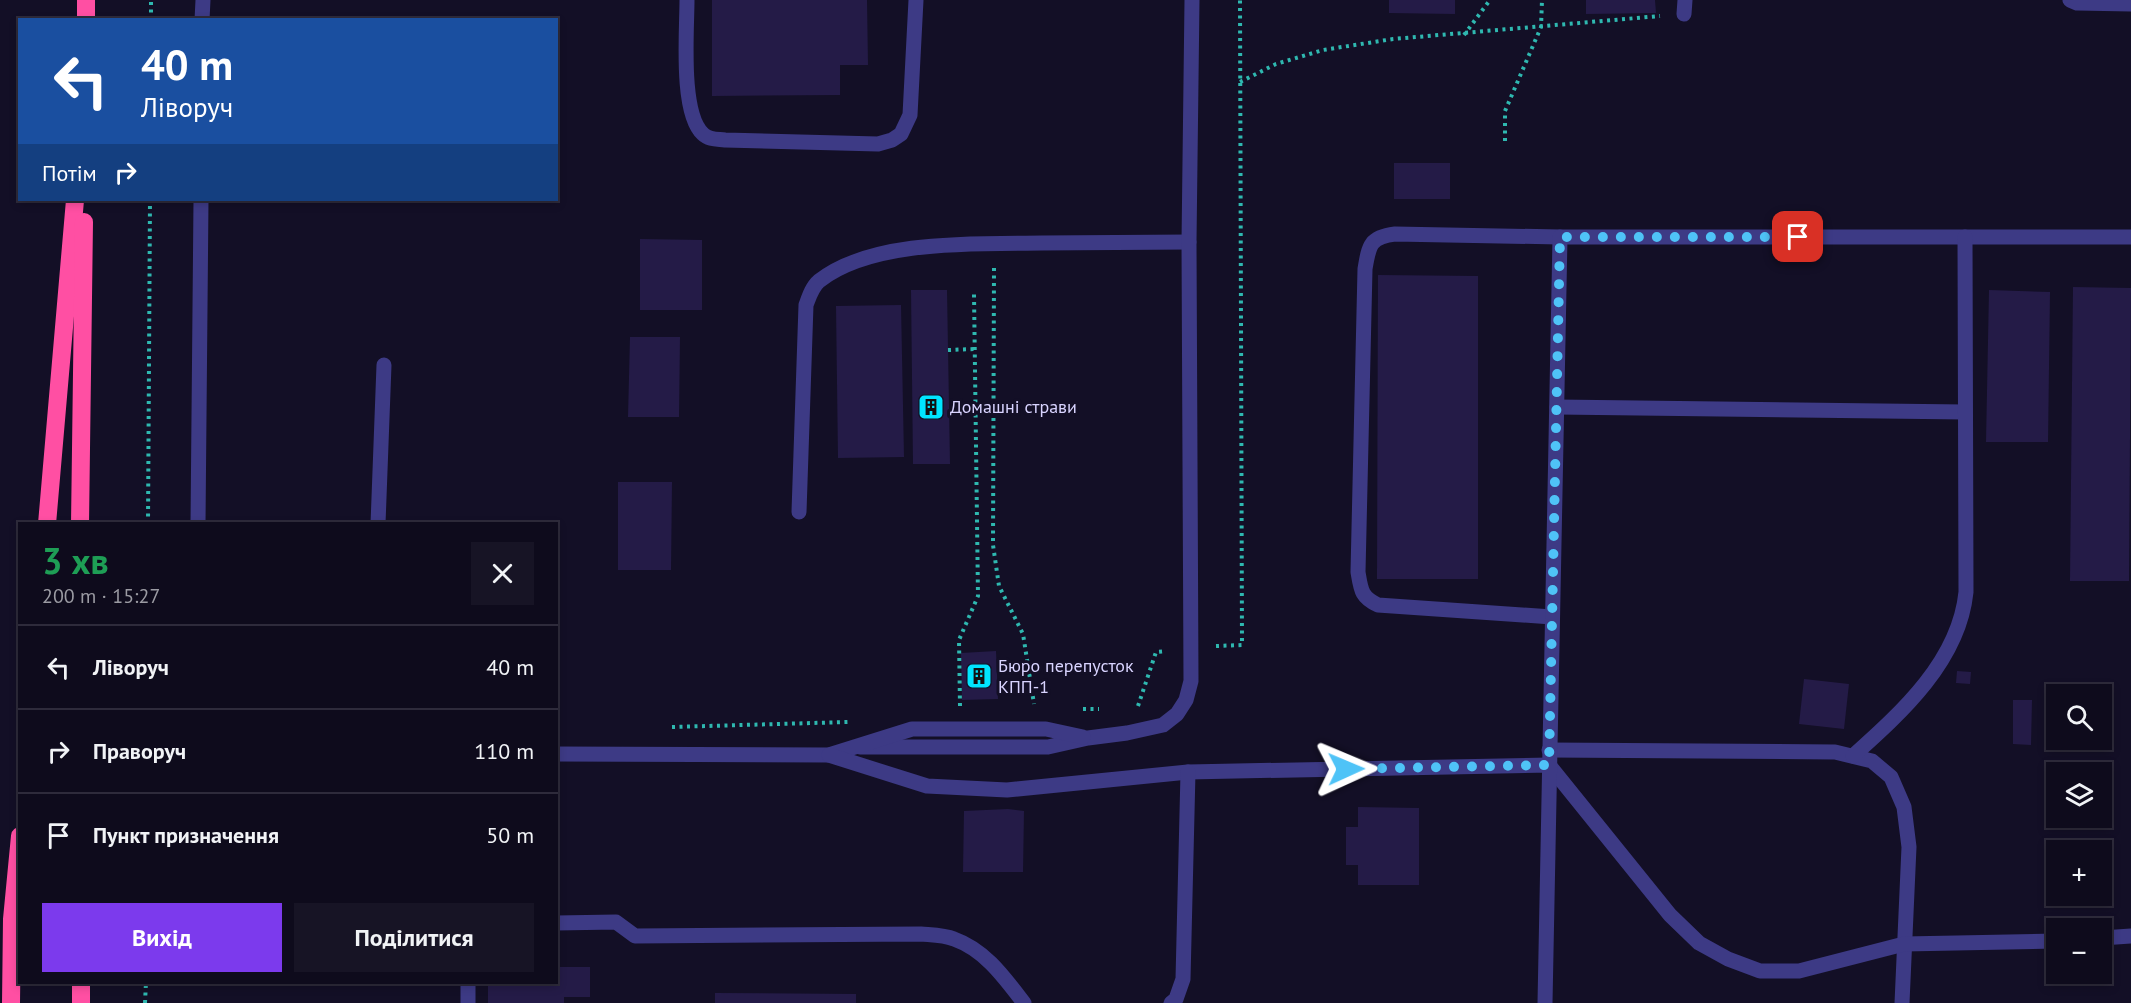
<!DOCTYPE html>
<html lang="uk">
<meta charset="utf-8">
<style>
:root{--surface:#0e0b1c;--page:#171425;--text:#f1f3f6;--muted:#9b9ba3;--line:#2e2b3b;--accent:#7c3aed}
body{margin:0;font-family:"PT Sans",sans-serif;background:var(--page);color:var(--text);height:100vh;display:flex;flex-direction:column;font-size:22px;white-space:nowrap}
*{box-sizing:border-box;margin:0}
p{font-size:20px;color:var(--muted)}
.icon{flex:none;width:33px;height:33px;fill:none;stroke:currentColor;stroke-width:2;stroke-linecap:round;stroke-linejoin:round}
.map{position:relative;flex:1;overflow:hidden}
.sheet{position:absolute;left:18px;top:522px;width:540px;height:462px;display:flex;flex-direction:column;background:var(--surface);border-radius:0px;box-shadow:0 3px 9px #0003,0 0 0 2px var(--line)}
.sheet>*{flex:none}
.hud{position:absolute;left:18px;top:18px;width:540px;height:183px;border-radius:0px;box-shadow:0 3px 9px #0003,0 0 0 2px var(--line);background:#1a4fa0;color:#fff;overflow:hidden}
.fabs{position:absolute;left:2046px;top:684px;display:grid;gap:12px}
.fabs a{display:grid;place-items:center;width:66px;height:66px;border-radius:0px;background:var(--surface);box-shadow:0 3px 9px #0003,0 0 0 2px var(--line);font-size:30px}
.pin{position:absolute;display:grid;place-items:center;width:51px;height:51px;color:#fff;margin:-26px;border-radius:12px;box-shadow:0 3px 9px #0006}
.me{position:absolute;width:66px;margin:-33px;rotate:89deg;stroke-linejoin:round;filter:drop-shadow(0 0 4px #0008)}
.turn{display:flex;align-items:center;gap:21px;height:126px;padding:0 24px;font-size:27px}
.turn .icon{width:78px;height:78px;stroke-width:2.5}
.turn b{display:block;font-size:42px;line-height:51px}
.then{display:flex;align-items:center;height:57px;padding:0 24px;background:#0003;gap:12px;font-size:22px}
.round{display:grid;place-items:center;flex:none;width:63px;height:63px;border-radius:0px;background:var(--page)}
.summary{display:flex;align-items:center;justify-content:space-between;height:102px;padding:0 24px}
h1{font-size:36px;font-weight:700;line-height:45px;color:#1e9e55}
.action{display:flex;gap:12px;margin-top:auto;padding:12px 24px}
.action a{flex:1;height:69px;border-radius:0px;background:var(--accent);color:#fff;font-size:24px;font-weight:700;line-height:69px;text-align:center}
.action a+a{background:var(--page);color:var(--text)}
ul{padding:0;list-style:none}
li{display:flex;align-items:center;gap:18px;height:84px;padding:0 24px;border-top:2px solid var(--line)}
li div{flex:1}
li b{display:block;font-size:22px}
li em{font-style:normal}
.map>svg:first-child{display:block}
</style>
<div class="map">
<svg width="2131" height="1003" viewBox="0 0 2131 1003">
<rect width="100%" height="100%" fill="#130f26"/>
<!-- building -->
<g fill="#241b47">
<polygon points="712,0 867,0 868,65 840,65 840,95 712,96"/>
<polygon points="1389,0 1455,0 1455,14 1389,13"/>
<polygon points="1586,0 1655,0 1656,13 1586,14"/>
<rect x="1394" y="163" width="56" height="36"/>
<polygon points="640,239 702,240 702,310 640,310"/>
<polygon points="1378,275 1478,276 1478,579 1377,579"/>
<polygon points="2073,287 2131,288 2129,581 2070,581"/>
<polygon points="911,290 947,290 950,464 913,464"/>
<polygon points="1989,290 2050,292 2048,442 1986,442"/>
<polygon points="901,305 904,457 838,458 836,306"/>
<polygon points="630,337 680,337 679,417 628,417"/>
<polygon points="618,482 672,482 671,570 618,570"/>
<polygon points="996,651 998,699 962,700 961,653"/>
<polygon points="1957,671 1971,672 1970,684 1956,683"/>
<polygon points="1804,679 1849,684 1844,729 1799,724"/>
<polygon points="2013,700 2032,700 2031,745 2013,744"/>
<polygon points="1358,807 1419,808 1419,885 1358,885 1358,865 1346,865 1346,827 1358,827"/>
<polygon points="1008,809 1024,811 1023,872 963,872 964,811"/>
<polygon points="556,967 590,967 590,997 564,997 564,1003 488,1003 488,982 556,982"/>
<polygon points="715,993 856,994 856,1003 715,1003"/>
</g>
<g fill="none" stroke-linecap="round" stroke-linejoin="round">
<!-- path -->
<g stroke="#2fb8b0" stroke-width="4" stroke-dasharray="3 4.5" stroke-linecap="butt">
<polyline points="151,20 151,0"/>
<polyline points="1464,35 1490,0"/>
<polyline points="1240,82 1276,64 1323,50 1393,39 1660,16"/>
<polyline points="1505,141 1505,111 1541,27 1542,0"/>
<polyline points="994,268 993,545 999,586 1023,634 1034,704"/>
<polyline points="948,350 974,349"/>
<polyline points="148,524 150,200"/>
<polyline points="1216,646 1242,645 1240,0"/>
<polyline points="960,706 959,640 978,596 974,294"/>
<polyline points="1138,706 1156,652 1166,651"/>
<polyline points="1083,709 1099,709"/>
<polyline points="672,727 848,722"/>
<polyline points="145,1003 146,982"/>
</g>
<!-- lane -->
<g stroke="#3d3a85" stroke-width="15">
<path d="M687,0C687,31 680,113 703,134C709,140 717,139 725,140L878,144L892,140L901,134L910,115L916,0"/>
<polyline points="2070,0 2077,3 2131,4"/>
<polyline points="1684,14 1685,0"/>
<polyline points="202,20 203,0"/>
<polyline points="1557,407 1965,412"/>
<path d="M799,512L806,305C809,297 812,287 819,281C872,239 977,244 1042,243C1091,243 1140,242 1189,242"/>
<polyline points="198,524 201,200"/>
<polyline points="378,524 384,365"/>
<path d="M1552,617L1378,605C1361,597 1361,590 1358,572L1365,269C1369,245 1370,237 1395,234L1560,237H2131"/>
<polyline points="860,747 1048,747 1088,738 1127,733 1163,725 1177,714 1186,700 1191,681 1189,242 1192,0"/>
<polyline points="1549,750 1835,752 1872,761 1891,777 1904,807 1909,847 1902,1003"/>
<polyline points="556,754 829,755 912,729 1046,729 1083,737"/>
<polyline points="829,755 927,786 1007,790 1188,772 1549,765 1670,915 1699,943 1728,959 1760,971 1799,971 1904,944 2056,941"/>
<path d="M1853,756C1902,712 1959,661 1966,592L1965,237"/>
<path d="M556,923L616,922L635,936L921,934C932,935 944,935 954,939C985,950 1004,977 1024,1003"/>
<polyline points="2102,938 2131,936"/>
<polyline points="468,982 468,1003"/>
<polyline points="1171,1003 1176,999 1183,979 1188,772"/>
<polyline points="1545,1003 1560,237"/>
</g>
<!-- highway -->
<g stroke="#ff4fa3" stroke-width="18">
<polyline points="86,20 86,0"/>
<polyline points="47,524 75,200"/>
<polyline points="80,524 84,222"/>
<polyline points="11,1003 12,919 20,836"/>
<polyline points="81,1003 81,982"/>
</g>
</g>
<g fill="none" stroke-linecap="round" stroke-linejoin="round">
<!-- route -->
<polyline stroke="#4fc3f7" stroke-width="10" stroke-dasharray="0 18" points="1346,769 1549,765 1560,237 1798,237"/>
</g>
<!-- icons -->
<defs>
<g id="building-square" transform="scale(1.35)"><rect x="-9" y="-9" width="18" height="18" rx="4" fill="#00e5ff" stroke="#130f26"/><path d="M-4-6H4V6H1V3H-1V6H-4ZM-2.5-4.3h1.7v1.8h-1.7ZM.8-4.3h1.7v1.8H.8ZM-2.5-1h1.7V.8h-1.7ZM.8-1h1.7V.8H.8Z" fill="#111"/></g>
</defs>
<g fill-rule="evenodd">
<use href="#building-square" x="931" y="407"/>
<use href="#building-square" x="979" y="676"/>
</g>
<g text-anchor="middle" stroke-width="6" stroke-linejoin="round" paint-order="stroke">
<!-- poi labels -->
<g font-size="18" fill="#d9d4ff" stroke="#130f26" text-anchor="start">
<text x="950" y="413">Домашні страви</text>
<text x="998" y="672">Бюро перепусток<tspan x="998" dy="21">КПП-1</tspan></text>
</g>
</g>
</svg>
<div class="fabs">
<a><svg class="icon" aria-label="search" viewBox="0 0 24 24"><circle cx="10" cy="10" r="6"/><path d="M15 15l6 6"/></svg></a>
<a><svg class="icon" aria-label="layers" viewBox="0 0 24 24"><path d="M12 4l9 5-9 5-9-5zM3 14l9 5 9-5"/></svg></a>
<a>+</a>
<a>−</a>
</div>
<div class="pin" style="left:1798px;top:237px;background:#d93025"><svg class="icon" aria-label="arrive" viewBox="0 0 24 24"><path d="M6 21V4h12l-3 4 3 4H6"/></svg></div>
<svg class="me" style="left:1346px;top:769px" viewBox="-20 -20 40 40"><path d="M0-17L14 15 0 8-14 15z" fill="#4fc3f7" stroke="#fff" stroke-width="4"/></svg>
<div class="hud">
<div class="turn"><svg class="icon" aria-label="left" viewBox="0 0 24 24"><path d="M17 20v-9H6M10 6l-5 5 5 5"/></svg><div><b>40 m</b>Ліворуч</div></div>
<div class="then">Потім<svg class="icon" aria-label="right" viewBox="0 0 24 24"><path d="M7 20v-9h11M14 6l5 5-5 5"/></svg></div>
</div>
<section class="sheet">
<div class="summary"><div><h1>3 хв</h1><p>200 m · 15:27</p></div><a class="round"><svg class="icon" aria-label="close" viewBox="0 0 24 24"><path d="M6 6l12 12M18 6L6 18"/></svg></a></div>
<ul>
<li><svg class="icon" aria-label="left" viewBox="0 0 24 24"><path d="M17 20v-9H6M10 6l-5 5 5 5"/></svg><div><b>Ліворуч</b></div><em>40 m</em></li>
<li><svg class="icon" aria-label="right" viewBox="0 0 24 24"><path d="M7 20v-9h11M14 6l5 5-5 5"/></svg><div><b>Праворуч</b></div><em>110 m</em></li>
<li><svg class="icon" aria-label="arrive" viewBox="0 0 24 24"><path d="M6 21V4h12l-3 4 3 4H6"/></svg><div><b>Пункт призначення</b></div><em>50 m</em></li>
</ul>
<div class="action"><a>Вихід</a><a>Поділитися</a></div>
</section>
</div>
